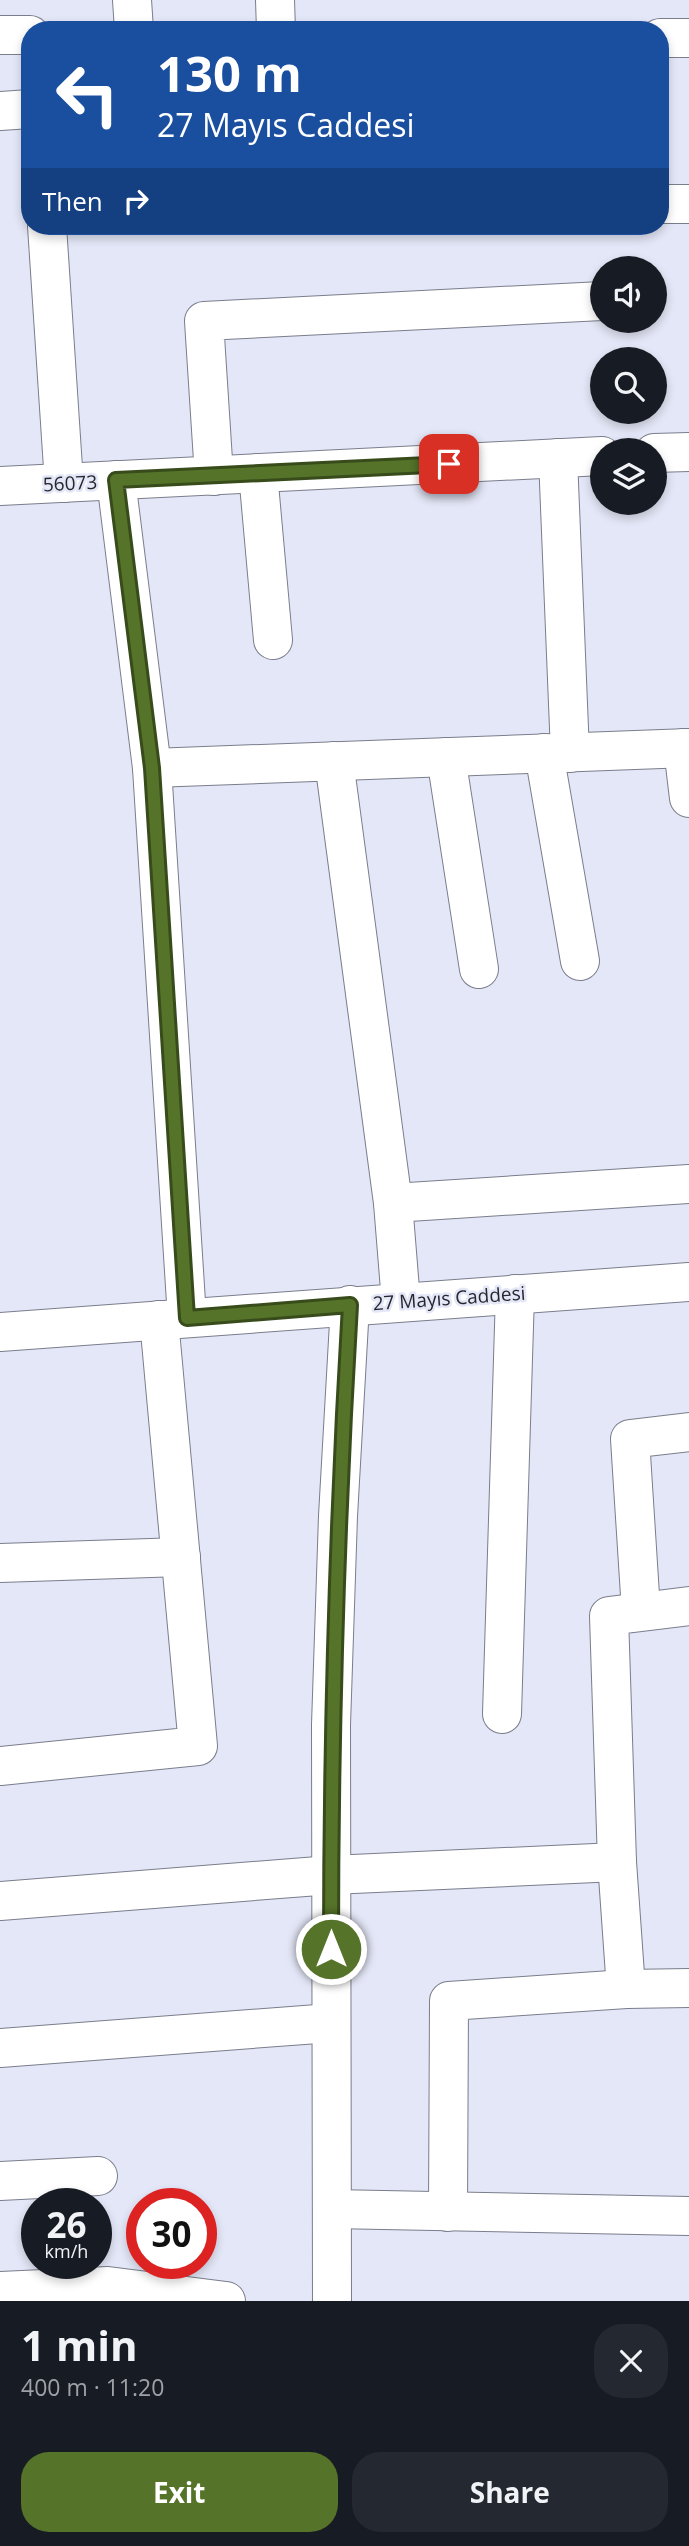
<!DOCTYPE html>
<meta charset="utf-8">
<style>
:root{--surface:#171b24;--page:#242831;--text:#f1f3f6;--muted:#9ea1a6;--accent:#557329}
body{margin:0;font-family:"Open Sans",sans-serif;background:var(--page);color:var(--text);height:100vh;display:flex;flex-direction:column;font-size:26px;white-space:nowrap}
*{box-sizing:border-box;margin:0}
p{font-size:23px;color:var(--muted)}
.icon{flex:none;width:38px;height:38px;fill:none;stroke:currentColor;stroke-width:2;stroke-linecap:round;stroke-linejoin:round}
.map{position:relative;height:2301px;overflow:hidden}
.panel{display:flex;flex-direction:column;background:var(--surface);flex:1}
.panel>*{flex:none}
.top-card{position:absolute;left:21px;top:21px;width:648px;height:214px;border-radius:28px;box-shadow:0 4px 10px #0003;background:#1a4fa0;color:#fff;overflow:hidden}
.controls{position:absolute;left:590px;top:256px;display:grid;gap:14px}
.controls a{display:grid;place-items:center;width:77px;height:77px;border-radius:50%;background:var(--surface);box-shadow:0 4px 10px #0003;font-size:35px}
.speed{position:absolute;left:21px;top:2188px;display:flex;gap:14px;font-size:35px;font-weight:700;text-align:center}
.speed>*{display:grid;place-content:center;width:91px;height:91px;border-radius:50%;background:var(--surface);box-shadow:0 4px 10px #0003;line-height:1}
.speed small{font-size:18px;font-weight:400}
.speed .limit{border:10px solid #d22;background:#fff;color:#111}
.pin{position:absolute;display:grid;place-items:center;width:60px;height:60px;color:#fff;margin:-30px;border-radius:14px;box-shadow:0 4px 10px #0006}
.me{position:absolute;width:77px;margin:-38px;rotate:0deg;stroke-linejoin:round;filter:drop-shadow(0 0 5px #0008)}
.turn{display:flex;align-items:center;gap:24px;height:147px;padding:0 21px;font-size:32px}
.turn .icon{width:91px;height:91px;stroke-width:2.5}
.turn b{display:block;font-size:49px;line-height:60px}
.then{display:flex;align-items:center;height:66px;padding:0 21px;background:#0003;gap:14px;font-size:26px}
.round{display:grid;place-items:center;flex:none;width:74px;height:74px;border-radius:28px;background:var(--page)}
.head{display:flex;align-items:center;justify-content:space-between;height:119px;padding:0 21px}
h1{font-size:42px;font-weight:700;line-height:52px}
.button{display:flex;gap:14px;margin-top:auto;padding:14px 21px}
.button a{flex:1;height:80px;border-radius:28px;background:var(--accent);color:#fff;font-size:28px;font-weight:700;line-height:80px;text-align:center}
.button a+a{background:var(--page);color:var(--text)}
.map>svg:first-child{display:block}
</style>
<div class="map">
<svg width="689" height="2301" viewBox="0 0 689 2301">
<rect width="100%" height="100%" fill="#e4e7f7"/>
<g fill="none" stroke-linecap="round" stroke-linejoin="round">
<!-- minor casing -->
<g stroke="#7a7d8b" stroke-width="40">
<g id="minor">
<polyline points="132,0 134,30"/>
<polyline points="275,0 276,30"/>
<polyline points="0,35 30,35"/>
<polyline points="660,38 689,38"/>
<polyline points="0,111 30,109"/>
<polyline points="660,204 689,204"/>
<polyline points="47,226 64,483"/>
<polyline points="654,453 689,452"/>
<polyline points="558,458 570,753"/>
<polyline points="258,473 273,640"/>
<polyline points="214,476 204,321 602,301"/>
<polyline points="116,480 152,768 187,1318"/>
<polyline points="0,486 602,456"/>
<polyline points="683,748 689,798"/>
<polyline points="544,753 580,961"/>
<polyline points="446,757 479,969"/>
<polyline points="334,761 393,1203 401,1302"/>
<polyline points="152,768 689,748"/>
<polyline points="393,1203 689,1184"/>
<polyline points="0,1332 689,1282"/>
<polyline points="0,1563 181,1557"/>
<polyline points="641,1611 630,1439 689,1432"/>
<polyline points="502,1714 515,1294"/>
<polyline points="0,1766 198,1746 159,1320"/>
<polyline points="0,1901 331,1875 617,1862"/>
<polyline points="626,1989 617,1862 609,1616 689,1606"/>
<polyline points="0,2048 331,2023"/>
<polyline points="0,2181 98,2176"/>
<polyline points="332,2209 689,2216"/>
<polyline points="448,2212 449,2001 626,1989 689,1988"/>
<polyline points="0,2291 108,2286 226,2301"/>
<polyline points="332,2301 331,1725 338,1516 350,1305"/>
</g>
</g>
<!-- minor -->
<use href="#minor" stroke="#fff" stroke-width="38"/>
</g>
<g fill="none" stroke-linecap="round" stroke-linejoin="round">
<!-- route casing -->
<g stroke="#374b1b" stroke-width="18">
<path id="route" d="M331,1949C331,1734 337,1520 350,1305L187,1318L152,768L116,480L449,464"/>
</g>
<!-- route -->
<use href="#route" stroke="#557329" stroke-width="12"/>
</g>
<g text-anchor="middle" stroke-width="5" stroke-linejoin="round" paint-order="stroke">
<!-- street labels -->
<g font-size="19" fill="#26272d" stroke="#e4e7f7">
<text transform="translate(70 483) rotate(-3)" y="7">56073</text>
<text transform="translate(449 1298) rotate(-4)" y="7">27 Mayıs Caddesi</text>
</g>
</g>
</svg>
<div class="controls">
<a><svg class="icon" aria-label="sound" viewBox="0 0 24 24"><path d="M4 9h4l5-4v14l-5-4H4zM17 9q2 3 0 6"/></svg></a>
<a><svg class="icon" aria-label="search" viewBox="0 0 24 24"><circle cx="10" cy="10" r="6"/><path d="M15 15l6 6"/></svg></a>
<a><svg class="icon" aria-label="layers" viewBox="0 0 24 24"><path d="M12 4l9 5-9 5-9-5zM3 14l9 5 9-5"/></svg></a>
</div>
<div class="speed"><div>26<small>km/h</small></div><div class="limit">30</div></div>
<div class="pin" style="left:449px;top:464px;background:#d93025"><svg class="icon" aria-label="arrive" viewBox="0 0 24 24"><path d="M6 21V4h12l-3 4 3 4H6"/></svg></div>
<svg class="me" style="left:331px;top:1949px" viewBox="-20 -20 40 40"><circle r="17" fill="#557329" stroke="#fff" stroke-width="3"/><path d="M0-11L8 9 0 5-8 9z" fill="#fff"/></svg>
<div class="top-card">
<div class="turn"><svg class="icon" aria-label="left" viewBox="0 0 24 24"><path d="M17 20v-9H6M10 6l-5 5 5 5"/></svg><div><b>130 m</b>27 Mayıs Caddesi</div></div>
<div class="then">Then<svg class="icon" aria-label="right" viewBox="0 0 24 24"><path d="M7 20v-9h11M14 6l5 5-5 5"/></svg></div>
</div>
</div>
<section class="panel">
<div class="head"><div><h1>1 min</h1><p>400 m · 11:20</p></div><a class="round"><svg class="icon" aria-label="close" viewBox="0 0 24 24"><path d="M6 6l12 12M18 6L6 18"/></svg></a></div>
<div class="button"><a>Exit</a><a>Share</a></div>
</section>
